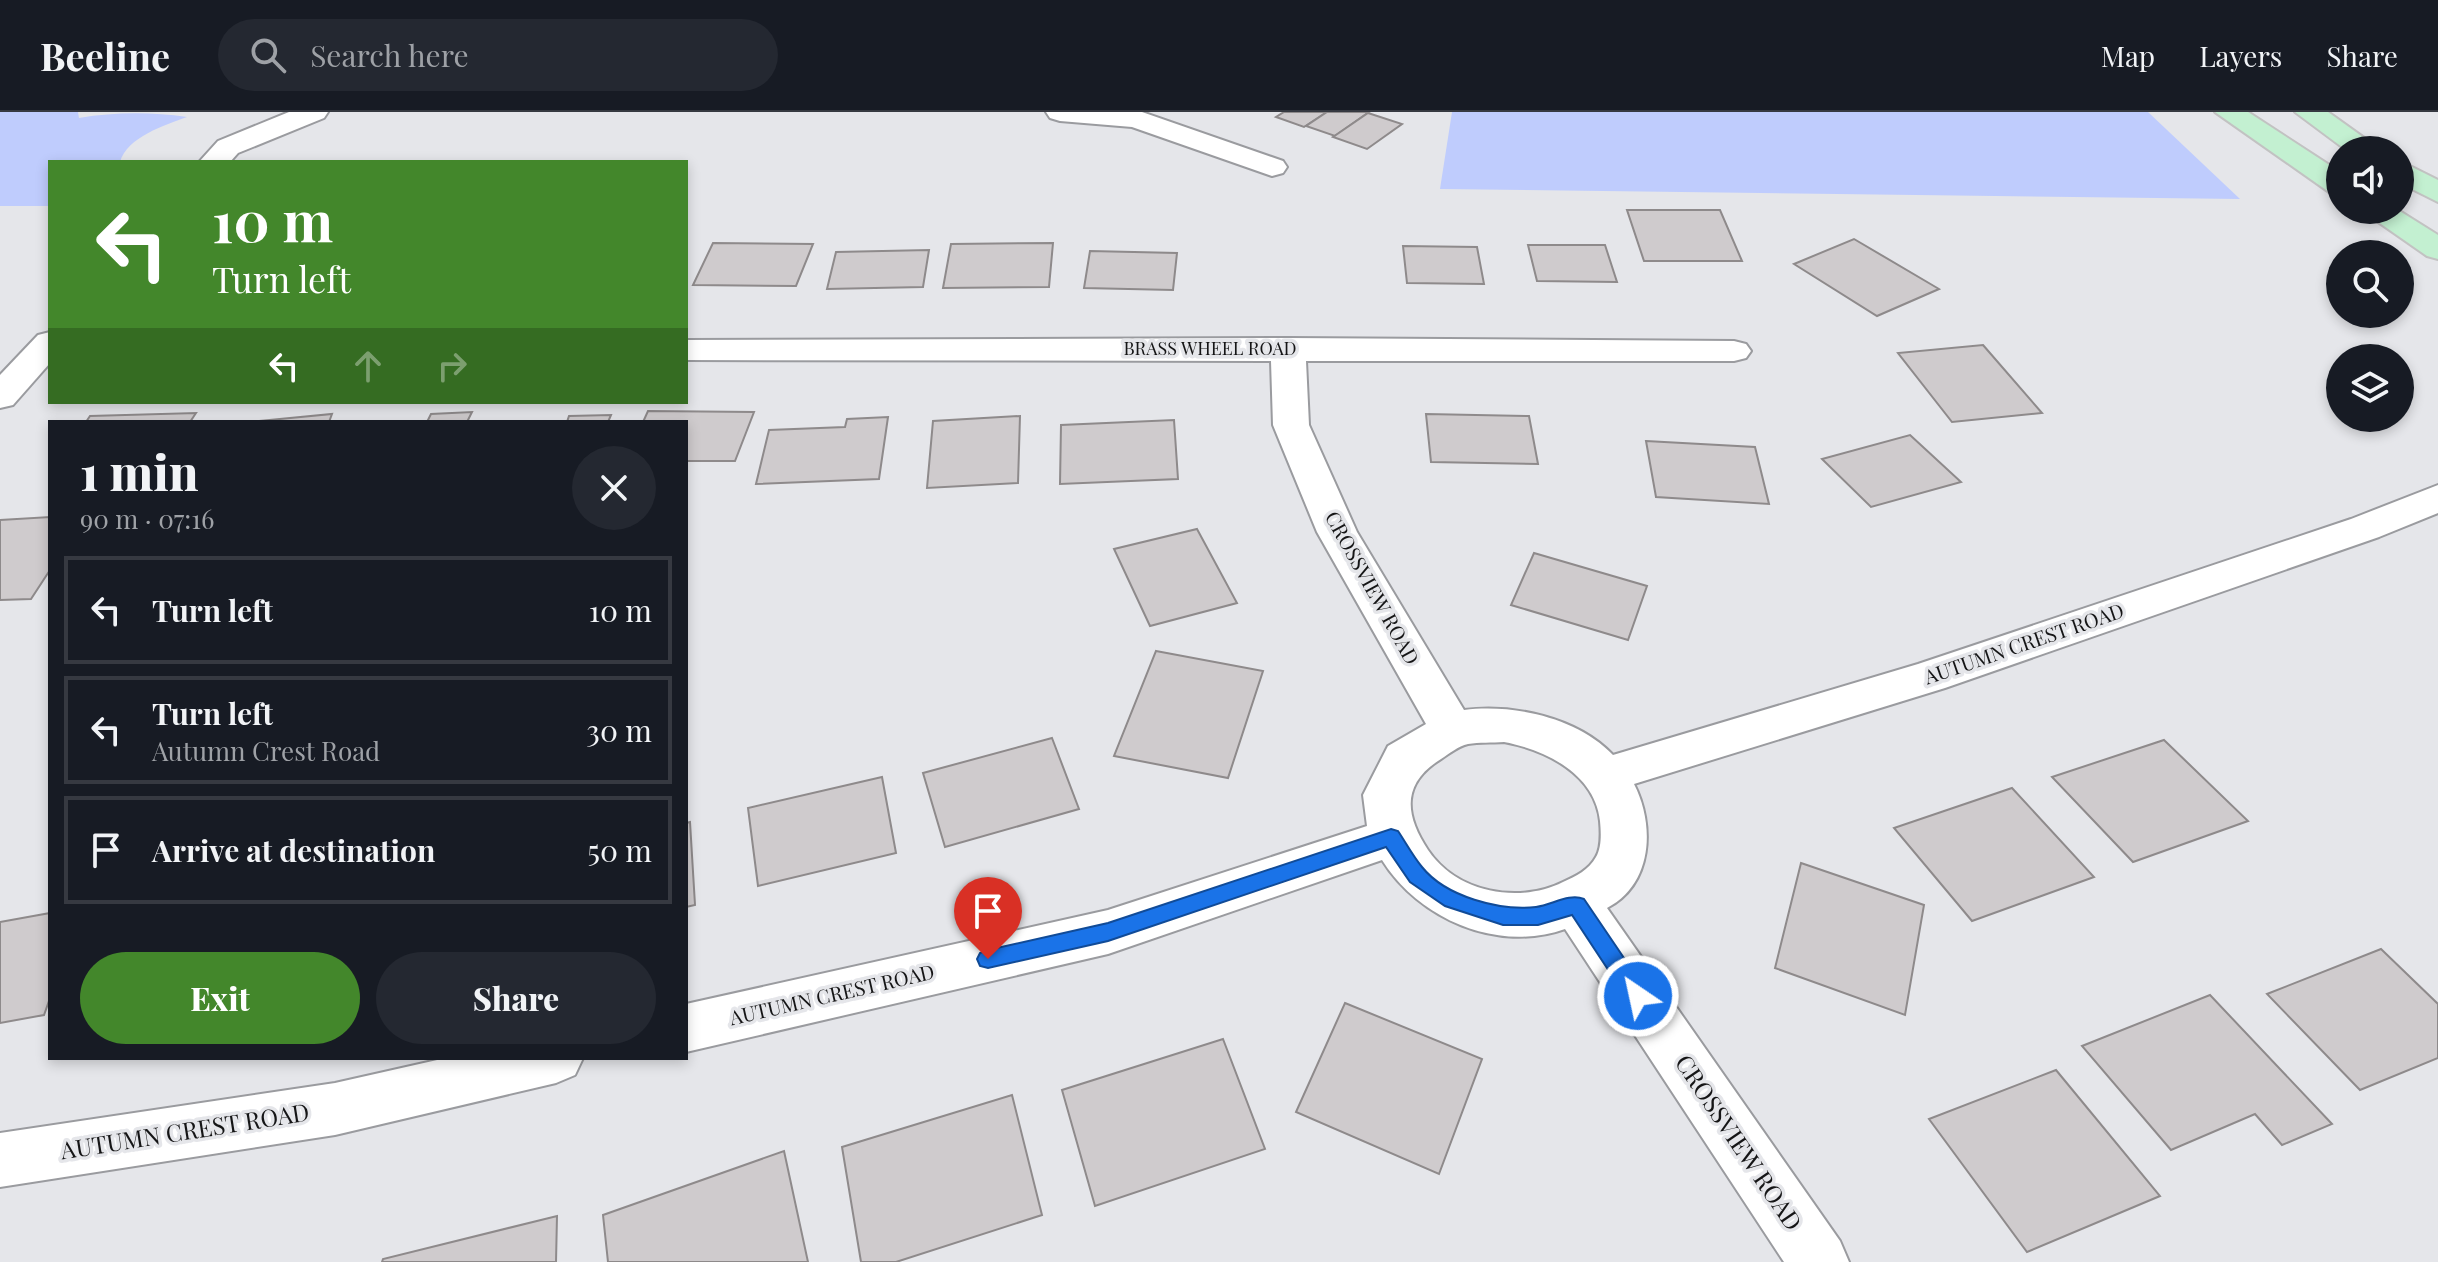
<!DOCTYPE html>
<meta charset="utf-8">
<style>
:root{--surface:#171b24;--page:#242831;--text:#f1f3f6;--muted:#9ea1a6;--line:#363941;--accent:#43872b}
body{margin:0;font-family:"Playfair Display",serif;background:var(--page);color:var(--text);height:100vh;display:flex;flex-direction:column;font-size:30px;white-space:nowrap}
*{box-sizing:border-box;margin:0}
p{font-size:26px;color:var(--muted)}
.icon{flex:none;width:44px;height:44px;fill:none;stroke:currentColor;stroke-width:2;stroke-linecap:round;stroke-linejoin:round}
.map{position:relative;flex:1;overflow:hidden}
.details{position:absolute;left:48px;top:308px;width:640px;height:640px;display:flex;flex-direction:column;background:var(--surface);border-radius:0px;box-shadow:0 4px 12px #0003}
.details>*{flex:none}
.banner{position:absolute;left:48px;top:48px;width:640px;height:244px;border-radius:0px;box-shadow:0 4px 12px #0003;background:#43872b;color:#fff;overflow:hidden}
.buttons{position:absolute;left:2326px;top:24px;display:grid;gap:16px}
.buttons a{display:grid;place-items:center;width:88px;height:88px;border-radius:50%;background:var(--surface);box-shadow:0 4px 12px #0003;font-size:40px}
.pin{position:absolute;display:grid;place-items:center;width:68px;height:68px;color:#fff;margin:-82px -34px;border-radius:50% 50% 50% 0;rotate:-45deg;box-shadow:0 0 8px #0007}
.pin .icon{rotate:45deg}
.me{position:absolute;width:88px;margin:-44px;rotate:326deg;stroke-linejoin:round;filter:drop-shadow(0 0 6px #0008)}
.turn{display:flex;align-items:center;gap:28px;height:168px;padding:0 32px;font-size:36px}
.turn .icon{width:104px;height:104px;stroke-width:2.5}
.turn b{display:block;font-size:56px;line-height:68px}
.lanes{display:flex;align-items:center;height:76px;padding:0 32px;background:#0003;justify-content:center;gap:40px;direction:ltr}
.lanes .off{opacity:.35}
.round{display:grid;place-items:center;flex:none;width:84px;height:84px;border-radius:42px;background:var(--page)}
.head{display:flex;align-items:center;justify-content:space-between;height:136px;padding:0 32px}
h1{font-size:48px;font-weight:800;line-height:60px}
.primary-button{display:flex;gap:16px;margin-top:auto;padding:16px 32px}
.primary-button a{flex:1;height:92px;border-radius:48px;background:var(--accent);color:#fff;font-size:32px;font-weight:800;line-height:92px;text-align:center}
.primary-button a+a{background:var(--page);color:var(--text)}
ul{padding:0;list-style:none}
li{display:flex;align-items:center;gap:24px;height:108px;margin:0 16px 12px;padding:0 16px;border:4px solid var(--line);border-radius:0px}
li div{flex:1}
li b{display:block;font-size:30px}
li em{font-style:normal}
header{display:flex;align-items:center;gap:48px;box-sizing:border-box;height:112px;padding:0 40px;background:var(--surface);border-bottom:2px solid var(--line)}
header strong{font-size:38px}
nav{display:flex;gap:44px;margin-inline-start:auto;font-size:28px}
.search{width:560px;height:72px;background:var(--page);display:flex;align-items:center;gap:20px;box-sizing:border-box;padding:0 28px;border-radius:44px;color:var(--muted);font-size:30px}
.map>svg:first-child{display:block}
</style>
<header>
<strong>Beeline</strong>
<div class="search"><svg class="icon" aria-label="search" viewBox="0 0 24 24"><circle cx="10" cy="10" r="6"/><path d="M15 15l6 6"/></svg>Search here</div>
<nav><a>Map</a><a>Layers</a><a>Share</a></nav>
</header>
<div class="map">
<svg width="2438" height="1150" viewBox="0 0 2438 1150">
<rect width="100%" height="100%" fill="#e5e6ea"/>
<!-- green -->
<g fill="#bfccfd">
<path d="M0,0H78L79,6C115,0 151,0 187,5C165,13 127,25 120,50H50V94H0Z"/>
<polygon points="1452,0 2148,0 2240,87 1440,77"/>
</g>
<!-- building -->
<g fill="#cfcbcd" stroke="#8e8a8b" stroke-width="2">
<polygon points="1284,0 1327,0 1304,15 1276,5"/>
<polygon points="1327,0 1369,0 1335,24 1306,14"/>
<polygon points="1368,1 1402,12 1367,37 1333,25"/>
<polygon points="1627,98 1720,98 1742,149 1644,149"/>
<polygon points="1854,127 1939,177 1877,204 1794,152"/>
<polygon points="713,131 813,132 796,174 693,173"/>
<polygon points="1053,131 1049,175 943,176 951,132"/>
<polygon points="1528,133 1605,133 1617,170 1537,169"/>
<polygon points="1403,134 1477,135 1484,172 1407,171"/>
<polygon points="929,138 923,175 827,177 836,140"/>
<polygon points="1090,139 1177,141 1173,178 1084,176"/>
<polygon points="1983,233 2042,301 1952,310 1898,241"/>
<polygon points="648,299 754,300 735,349 686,349 686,310 643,310"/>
<polygon points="472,300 467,310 427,310 431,302"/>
<polygon points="196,301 190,310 86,310 90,304"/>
<polygon points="332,302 329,310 249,310"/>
<polygon points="1426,302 1529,304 1538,352 1431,350"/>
<polygon points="611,303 608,310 567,310 569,304"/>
<polygon points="1020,304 1018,371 927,376 933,309"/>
<polygon points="888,305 879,367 756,372 769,318 845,315 847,307"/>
<polygon points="1174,308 1178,367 1060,372 1061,313"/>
<polygon points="1910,323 1961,370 1871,395 1822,347"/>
<polygon points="1646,329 1755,335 1769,392 1656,385"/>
<polygon points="50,405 50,458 31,487 0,488 0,408"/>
<polygon points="1197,417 1237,491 1150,514 1114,437"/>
<polygon points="1534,441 1647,474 1628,528 1511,493"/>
<polygon points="1156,539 1263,559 1228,666 1114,644"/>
<polygon points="1052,626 1079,697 945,735 923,661"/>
<polygon points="2164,628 2248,709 2133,750 2052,665"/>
<polygon points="882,665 896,741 758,774 748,696"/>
<polygon points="2012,676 2094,765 1972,809 1894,716"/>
<polygon points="690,710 695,793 686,795 686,711"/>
<polygon points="1801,751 1924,793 1905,903 1775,856"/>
<polygon points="50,801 50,886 44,903 0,911 0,810"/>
<polygon points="2381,837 2438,892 2438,946 2360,978 2267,882"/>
<polygon points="2210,883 2332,1012 2282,1033 2255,1002 2171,1038 2082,934"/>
<polygon points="1345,891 1482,947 1439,1062 1296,1000"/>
<polygon points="1223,927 1265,1037 1095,1094 1062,978"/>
<polygon points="2056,958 2160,1084 2027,1140 1929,1007"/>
<polygon points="1012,983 1042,1103 896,1150 861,1150 842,1035"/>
<polygon points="784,1039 808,1150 608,1150 603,1103"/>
<polygon points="557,1104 556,1150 382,1150 383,1147"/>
</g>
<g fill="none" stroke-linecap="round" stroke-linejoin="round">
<!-- minor casing -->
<g stroke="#9a9b9f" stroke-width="4">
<g id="minor">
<polygon points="289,0 328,0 324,6 238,41 230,50 199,50 218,29"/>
<polygon points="1046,0 1142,0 1283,49 1287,55 1283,61 1272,64 1132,15 1060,9 1050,6"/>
<polygon points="50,220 50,251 13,293 0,296 0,263 38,223"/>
<path d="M1288,226L1734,229L1746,232L1751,239L1746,246L1734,249H1306L1309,313L1357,420L1464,598C1513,592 1577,605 1613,643L1918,552L2351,407L2438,373V401L2379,425L1945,576L1634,672C1655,713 1653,772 1607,796L1840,1129L1849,1150H1784L1565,817C1497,841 1419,807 1382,748L1108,842L686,940V892L1108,798L1367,714L1363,683L1388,634L1426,612L1317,420L1273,313L1271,249L686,248V228ZM1504,630C1546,638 1595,662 1600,709C1601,720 1602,735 1596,745C1589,758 1576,764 1563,770C1519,792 1457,781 1428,738C1404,702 1402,671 1441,647C1449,642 1458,634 1468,632C1479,630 1492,631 1504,630Z"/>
<polygon points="446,946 583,946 575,963 556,971 335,1023 0,1075 0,1021 335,971"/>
</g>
</g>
<!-- major casing -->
<g stroke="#c2c2c2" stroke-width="4">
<g id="major">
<polygon points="2215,0 2248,0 2340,60 2340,83 2329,80"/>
<polygon points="2295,0 2328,0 2381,38 2346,38"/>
<polygon points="2400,49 2438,68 2438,90 2400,71"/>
<polygon points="2361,98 2398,98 2438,123 2438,147 2427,144"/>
</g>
</g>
<!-- minor -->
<use href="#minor" fill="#fff" fill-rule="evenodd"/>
<!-- major -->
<use href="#major" fill="#c3f0d1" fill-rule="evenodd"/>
</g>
<!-- route -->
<path fill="#1a73e8" stroke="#114b97" stroke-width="2" d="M1391,717L1398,719C1406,731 1413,744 1422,755C1446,785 1500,799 1536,795C1552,793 1569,781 1584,787L1645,877L1649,884L1645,891L1638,894L1630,891L1572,803L1538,813H1503L1445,794L1410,770L1386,735L1108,829L988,856L980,854L977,847L980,841L988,838L1108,811Z"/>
<g text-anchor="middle" stroke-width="7" stroke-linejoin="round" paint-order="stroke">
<!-- far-street labels -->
<g font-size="18" fill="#151516" stroke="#e5e6ea">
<text x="1210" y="243">BRASS WHEEL ROAD</text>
</g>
<!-- street labels -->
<g font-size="20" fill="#151516" stroke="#e5e6ea">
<text transform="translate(1372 476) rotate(61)" y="7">CROSSVIEW ROAD</text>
<text transform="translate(2024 532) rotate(-19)" y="7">AUTUMN CREST ROAD</text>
<text transform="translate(832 883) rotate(-13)" y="7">AUTUMN CREST ROAD</text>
</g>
<!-- near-street labels -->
<g font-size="24" fill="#151516" stroke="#e5e6ea">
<text transform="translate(185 1020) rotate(-9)" y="8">AUTUMN CREST ROAD</text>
<text transform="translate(1738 1031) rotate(56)" y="8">CROSSVIEW ROAD</text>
</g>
</g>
</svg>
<div class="buttons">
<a><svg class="icon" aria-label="sound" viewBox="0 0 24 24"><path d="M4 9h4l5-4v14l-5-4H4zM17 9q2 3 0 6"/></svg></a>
<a><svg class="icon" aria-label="search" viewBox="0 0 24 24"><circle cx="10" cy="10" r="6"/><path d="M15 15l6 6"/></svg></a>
<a><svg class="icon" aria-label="layers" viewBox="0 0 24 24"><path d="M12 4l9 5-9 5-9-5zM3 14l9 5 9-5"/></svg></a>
</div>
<div class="pin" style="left:988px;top:847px;background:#d93025"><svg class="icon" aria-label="arrive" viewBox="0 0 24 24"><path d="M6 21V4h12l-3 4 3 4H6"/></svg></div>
<svg class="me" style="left:1638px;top:884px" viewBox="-20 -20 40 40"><circle r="17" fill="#1a73e8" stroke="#fff" stroke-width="3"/><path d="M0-11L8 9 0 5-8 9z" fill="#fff"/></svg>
<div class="banner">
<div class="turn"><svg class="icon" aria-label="left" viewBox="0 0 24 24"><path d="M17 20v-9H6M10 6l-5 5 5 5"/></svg><div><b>10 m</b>Turn left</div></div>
<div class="lanes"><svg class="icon" aria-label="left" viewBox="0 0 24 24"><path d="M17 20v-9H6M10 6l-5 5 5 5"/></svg><svg class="icon off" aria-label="ahead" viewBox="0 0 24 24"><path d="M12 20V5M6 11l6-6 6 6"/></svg><svg class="icon off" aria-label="right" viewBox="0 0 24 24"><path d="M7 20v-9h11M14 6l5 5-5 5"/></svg></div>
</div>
<section class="details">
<div class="head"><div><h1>1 min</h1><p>90 m · 07:16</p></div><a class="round"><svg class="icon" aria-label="close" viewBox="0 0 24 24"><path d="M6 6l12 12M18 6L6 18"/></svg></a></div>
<ul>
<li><svg class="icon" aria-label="left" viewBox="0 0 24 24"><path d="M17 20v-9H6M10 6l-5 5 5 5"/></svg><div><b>Turn left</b></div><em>10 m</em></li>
<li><svg class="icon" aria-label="left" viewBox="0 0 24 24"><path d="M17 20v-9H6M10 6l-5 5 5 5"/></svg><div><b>Turn left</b><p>Autumn Crest Road</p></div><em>30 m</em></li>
<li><svg class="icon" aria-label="arrive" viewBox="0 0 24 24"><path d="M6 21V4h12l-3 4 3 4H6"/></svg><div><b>Arrive at destination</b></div><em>50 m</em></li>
</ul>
<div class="primary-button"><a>Exit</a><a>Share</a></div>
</section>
</div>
